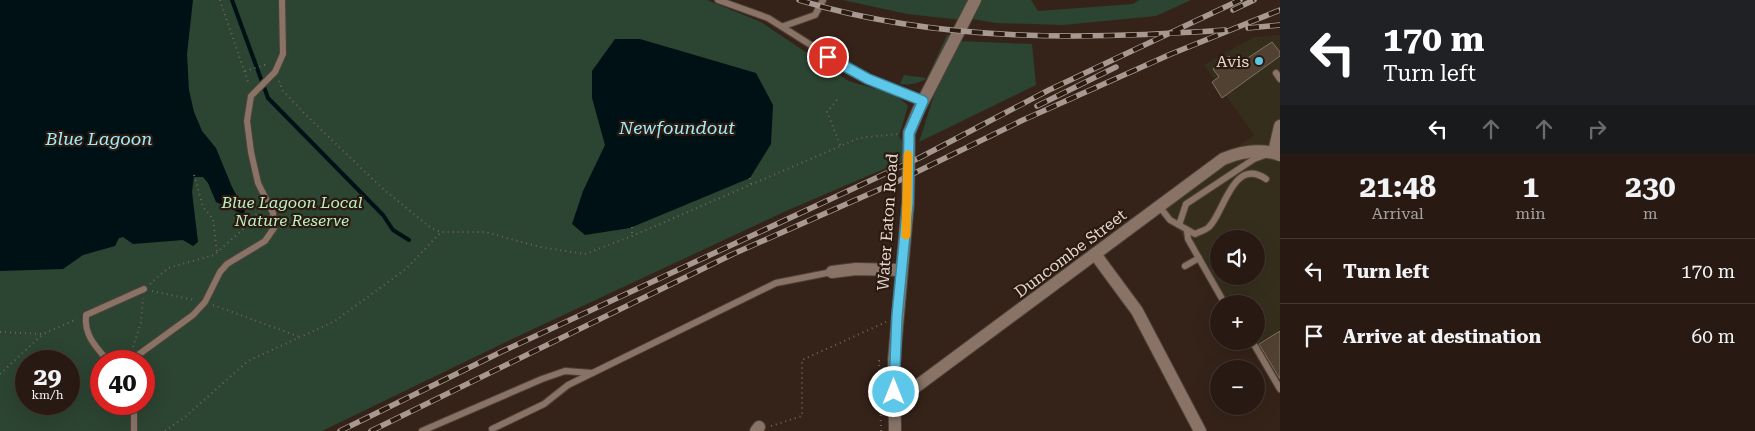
<!DOCTYPE html>
<meta charset="utf-8">
<style>
:root{--surface:#281a13;--page:#342721;--text:#f1f3f6;--muted:#a5a1a0;--line:#443833}
body{margin:0;font-family:"Roboto Serif",serif;background:var(--page);color:var(--text);height:100vh;display:flex;flex-direction:column;font-size:19px;white-space:nowrap}
*{box-sizing:border-box;margin:0}
p{font-size:16px;color:var(--muted)}
.icon{flex:none;width:28px;height:28px;fill:none;stroke:currentColor;stroke-width:2;stroke-linecap:round;stroke-linejoin:round}
.map{position:relative;flex:1;overflow:hidden}
.details{display:flex;flex-direction:column;background:var(--surface);width:475px}
.details>*{flex:none}
.hud{background:#202124;color:#fff;overflow:hidden}
.fabs{position:absolute;left:1210px;top:230px;display:grid;gap:10px}
.fabs a{display:grid;place-items:center;width:55px;height:55px;border-radius:50%;background:var(--surface);box-shadow:0 5px 20px #0002,0 0 0 1px var(--line);font-size:25px}
.speed{position:absolute;left:15px;top:350px;display:flex;gap:10px;font-size:25px;font-weight:700;text-align:center}
.speed>*{display:grid;place-content:center;width:65px;height:65px;border-radius:50%;background:var(--surface);box-shadow:0 5px 20px #0002,0 0 0 1px var(--line);line-height:1}
.speed small{font-size:12px;font-weight:400}
.speed .limit{border:8px solid #d22;background:#fff;color:#111}
.pin{position:absolute;display:grid;place-items:center;width:42px;height:42px;color:#fff;margin:-21px;border:2px solid #fff;border-radius:50%;box-shadow:0 1px 5px #0007}
.me{position:absolute;width:55px;margin:-28px;rotate:0deg;stroke-linejoin:round;filter:drop-shadow(0 0 4px #0008)}
.turn{display:flex;align-items:center;gap:18px;height:105px;padding:0 20px;font-size:22px}
.turn .icon{width:65px;height:65px;stroke-width:2.5}
.turn b{display:block;font-size:35px;line-height:42px}
.lanes{display:flex;align-items:center;height:48px;padding:0 20px;background:#0003;justify-content:center;gap:25px;direction:ltr}
.lanes .off{opacity:.35}
.eta{display:flex;justify-content:space-evenly;align-items:center;height:85px;text-align:center}
.eta b{font-size:30px;font-weight:700;line-height:35px}
ul{padding:0;list-style:none}
li{display:flex;align-items:center;gap:15px;height:65px;padding:0 20px;border-top:1px solid var(--line)}
li div{flex:1}
li b{display:block;font-size:19px}
li em{font-style:normal}
main{display:flex;flex:1;min-height:0}
.map>svg:first-child{display:block}
</style>
<main>
<div class="map">
<svg width="1280" height="431" viewBox="0 0 1280 431">
<rect width="100%" height="100%" fill="#352319"/>
<!-- commercial -->
<path fill="#362e1d" fill-rule="evenodd" d="M1280,35V395L1250,341H1256V304H1227L1161,202L1254,135L1204,65L1254,37ZM1219,239H1256V276H1219Z"/>
<!-- green -->
<g fill="#2c4432" fill-rule="evenodd">
<path d="M0,0H707L761,22L847,80C867,89 893,88 908,106L899,136L904,145L905,160L786,211L510,340L322,431H0ZM26,361H69V404H26ZM101,361H144V404H101Z"/>
<polygon points="843,0 971,0 961,20 907,14"/>
<polygon points="982,0 1031,0 1038,11 1133,4 1139,0 1191,0 1156,16 1063,25 996,23 972,19"/>
<path d="M947,35H954C941,60 934,88 900,84L904,75L927,78Z"/>
<polygon points="959,41 1032,44 1036,85 919,142 934,95"/>
</g>
<!-- water -->
<g fill="#001116">
<polygon points="0,0 193,0 187,54 189,90 194,112 202,131 216,148 232,187 245,211 244,215 216,202 208,183 203,177 194,177 192,192 198,242 193,246 183,240 133,244 123,237 119,238 115,246 83,255 63,269 0,271"/>
<polygon points="615,39 640,39 756,73 773,105 771,144 750,178 630,228 585,235 572,224 583,191 605,145 592,98 592,71"/>
</g>
<g fill="none" stroke-linecap="round" stroke-linejoin="round">
<!-- stream -->
<polyline stroke="#001116" stroke-width="4" points="232,0 268,98 383,215 393,230 409,240"/>
</g>
<!-- building -->
<g fill="#514132" stroke="#817060">
<polygon points="1272,42 1280,52 1280,56 1222,98 1212,82 1219,77 1213,69 1229,56 1237,65"/>
<polygon points="1280,331 1280,379 1259,344"/>
</g>
<g fill="none" stroke-linecap="round" stroke-linejoin="round">
<!-- service casing -->
<g stroke="#504139" stroke-width="8">
<g id="service">
<polyline points="718,0 768,18 849,69 923,101"/>
<polyline points="784,26 815,15 823,0"/>
<polyline points="1276,73 1280,79"/>
<path d="M1159,206L1170,220L1195,234C1199,232 1206,230 1209,227C1224,213 1233,156 1266,179"/>
<polyline points="1179,225 1186,204 1254,159 1265,155"/>
<polyline points="1187,231 1188,239 1225,304"/>
<polyline points="1185,266 1199,258"/>
<polyline points="1256,329 1259,326"/>
<polyline points="1252,341 1280,389"/>
<path d="M108,361C95,346 84,335 86,315L144,289"/>
<polyline points="133,361 138,355 193,315 205,302 220,272 227,264 265,241 274,228 273,213 258,183 251,152 247,121 251,96 275,72 283,54 282,0"/>
<polyline points="131,404 134,414 134,431"/>
<polyline points="492,429 544,404 568,385 776,283 832,272"/>
<polyline points="422,431 542,379 565,371 592,373"/>
</g>
</g>
<!-- minor casing -->
<g stroke="#504139" stroke-width="14">
<g id="minor">
<polyline points="1274,152 1280,126"/>
<polyline points="1095,254 1137,311 1200,431"/>
<polyline points="832,272 856,269 901,270"/>
<polyline points="756,431 759,427"/>
</g>
</g>
<!-- tertiary casing -->
<g stroke="#504139" stroke-width="14">
<g id="tertiary">
<path d="M894,403L1223,159C1242,151 1261,148 1280,155"/>
<polyline points="895,431 894,360 908,203 909,133 918,111 975,0"/>
</g>
</g>
<!-- path -->
<g stroke="#73635a" stroke-width="2" stroke-dasharray="1 4" stroke-linecap="butt">
<polyline points="220,0 249,85"/>
<polyline points="245,71 265,65 267,66"/>
<polyline points="279,81 283,91 309,118 382,188 431,228 441,232 485,232 540,247 585,254 632,236 859,138 897,134"/>
<polyline points="837,100 827,112 841,147"/>
<polyline points="194,175 203,207 213,219 217,252"/>
<polyline points="750,178 751,185"/>
<polyline points="632,227 632,236"/>
<polyline points="150,284 168,268 214,255 248,225 261,208"/>
<polyline points="152,291 194,300"/>
<polyline points="213,305 300,337"/>
<polyline points="0,332 43,334 77,319"/>
<polyline points="133,347 141,323 143,298"/>
<polyline points="0,374 43,334"/>
<polyline points="771,426 802,416 802,360 886,322"/>
<polyline points="165,431 185,417 248,361 335,321 407,268 441,232"/>
<polyline points="881,431 879,361 882,360"/>
</g>
<!-- service -->
<use href="#service" stroke="#887366" stroke-width="6"/>
<!-- minor -->
<use href="#minor" stroke="#887366" stroke-width="12"/>
<!-- tertiary -->
<use href="#tertiary" stroke="#887366" stroke-width="12"/>
<!-- rail casing -->
<g stroke="#a79991" stroke-width="5.5">
<g id="rail">
<path d="M799,0C936,42 1084,40 1225,30"/>
<polyline points="1233,10 1254,0"/>
<polyline points="1248,28 1280,25"/>
<polyline points="1037,106 1116,67"/>
<polyline points="340,431 501,352 919,158 1049,90 1240,0"/>
<polyline points="371,431 733,254 894,183 1023,120 1171,54 1280,10"/>
</g>
</g>
<!-- rail -->
<use href="#rail" stroke="#2b1a0f" stroke-width="4" stroke-dasharray="11" stroke-linecap="butt"/>
</g>
<g fill="none" stroke-linecap="round" stroke-linejoin="round">
<!-- route casing -->
<g stroke="#3c8197" stroke-width="12">
<polyline id="route" points="828,57 868,79 923,101 909,133 908,203 897,316 894,392"/>
</g>
<!-- route -->
<use href="#route" stroke="#5cc7e8" stroke-width="9"/>
<!-- slow -->
<polyline stroke="#f59e0b" stroke-width="9" points="906,235 908,155"/>
</g>
<!-- markers -->
<circle fill="#5cc7e8" stroke="#2b1a0f" stroke-width="2" cx="1259" cy="61" r="5"/>
<g text-anchor="middle" stroke-width="4.5" stroke-linejoin="round" paint-order="stroke">
<!-- poi labels -->
<g font-size="16" fill="#e4d8d1" stroke="#2b1a0f" text-anchor="end">
<text x="1249" y="67">Avis</text>
</g>
<!-- park labels -->
<g font-size="16" font-style="italic" fill="#baf1c7" stroke="#2b1a0f">
<text x="292" y="208">Blue Lagoon Local<tspan x="292" dy="18">Nature Reserve</tspan></text>
</g>
<!-- street labels -->
<g font-size="16" fill="#e4d8d1" stroke="#2b1a0f">
<text transform="translate(887 222) rotate(-86)" y="6">Water Eaton Road</text>
<text transform="translate(1070 253) rotate(-37)" y="6">Duncombe Street</text>
</g>
<!-- water labels -->
<g font-size="18" font-style="italic" fill="#9fecff" stroke="#2b1a0f">
<text x="677" y="134">Newfoundout</text>
<text x="99" y="145">Blue Lagoon</text>
</g>
</g>
</svg>
<div class="fabs">
<a><svg class="icon" aria-label="sound" viewBox="0 0 24 24"><path d="M4 9h4l5-4v14l-5-4H4zM17 9q2 3 0 6"/></svg></a>
<a>+</a>
<a>−</a>
</div>
<div class="speed"><div>29<small>km/h</small></div><div class="limit">40</div></div>
<div class="pin" style="left:828px;top:57px;background:#d93025"><svg class="icon" aria-label="arrive" viewBox="0 0 24 24"><path d="M6 21V4h12l-3 4 3 4H6"/></svg></div>
<svg class="me" style="left:894px;top:392px" viewBox="-20 -20 40 40"><circle r="17" fill="#5cc7e8" stroke="#fff" stroke-width="3"/><path d="M0-11L8 9 0 5-8 9z" fill="#fff"/></svg>
</div>
<section class="details">
<div class="hud">
<div class="turn"><svg class="icon" aria-label="left" viewBox="0 0 24 24"><path d="M17 20v-9H6M10 6l-5 5 5 5"/></svg><div><b>170 m</b>Turn left</div></div>
<div class="lanes"><svg class="icon" aria-label="left" viewBox="0 0 24 24"><path d="M17 20v-9H6M10 6l-5 5 5 5"/></svg><svg class="icon off" aria-label="ahead" viewBox="0 0 24 24"><path d="M12 20V5M6 11l6-6 6 6"/></svg><svg class="icon off" aria-label="ahead" viewBox="0 0 24 24"><path d="M12 20V5M6 11l6-6 6 6"/></svg><svg class="icon off" aria-label="right" viewBox="0 0 24 24"><path d="M7 20v-9h11M14 6l5 5-5 5"/></svg></div>
</div>
<div class="eta">
<div><b>21:48</b><p>Arrival</p></div>
<div><b>1</b><p>min</p></div>
<div><b>230</b><p>m</p></div>
</div>
<ul>
<li><svg class="icon" aria-label="left" viewBox="0 0 24 24"><path d="M17 20v-9H6M10 6l-5 5 5 5"/></svg><div><b>Turn left</b></div><em>170 m</em></li>
<li><svg class="icon" aria-label="arrive" viewBox="0 0 24 24"><path d="M6 21V4h12l-3 4 3 4H6"/></svg><div><b>Arrive at destination</b></div><em>60 m</em></li>
</ul>
</section>
</main>
